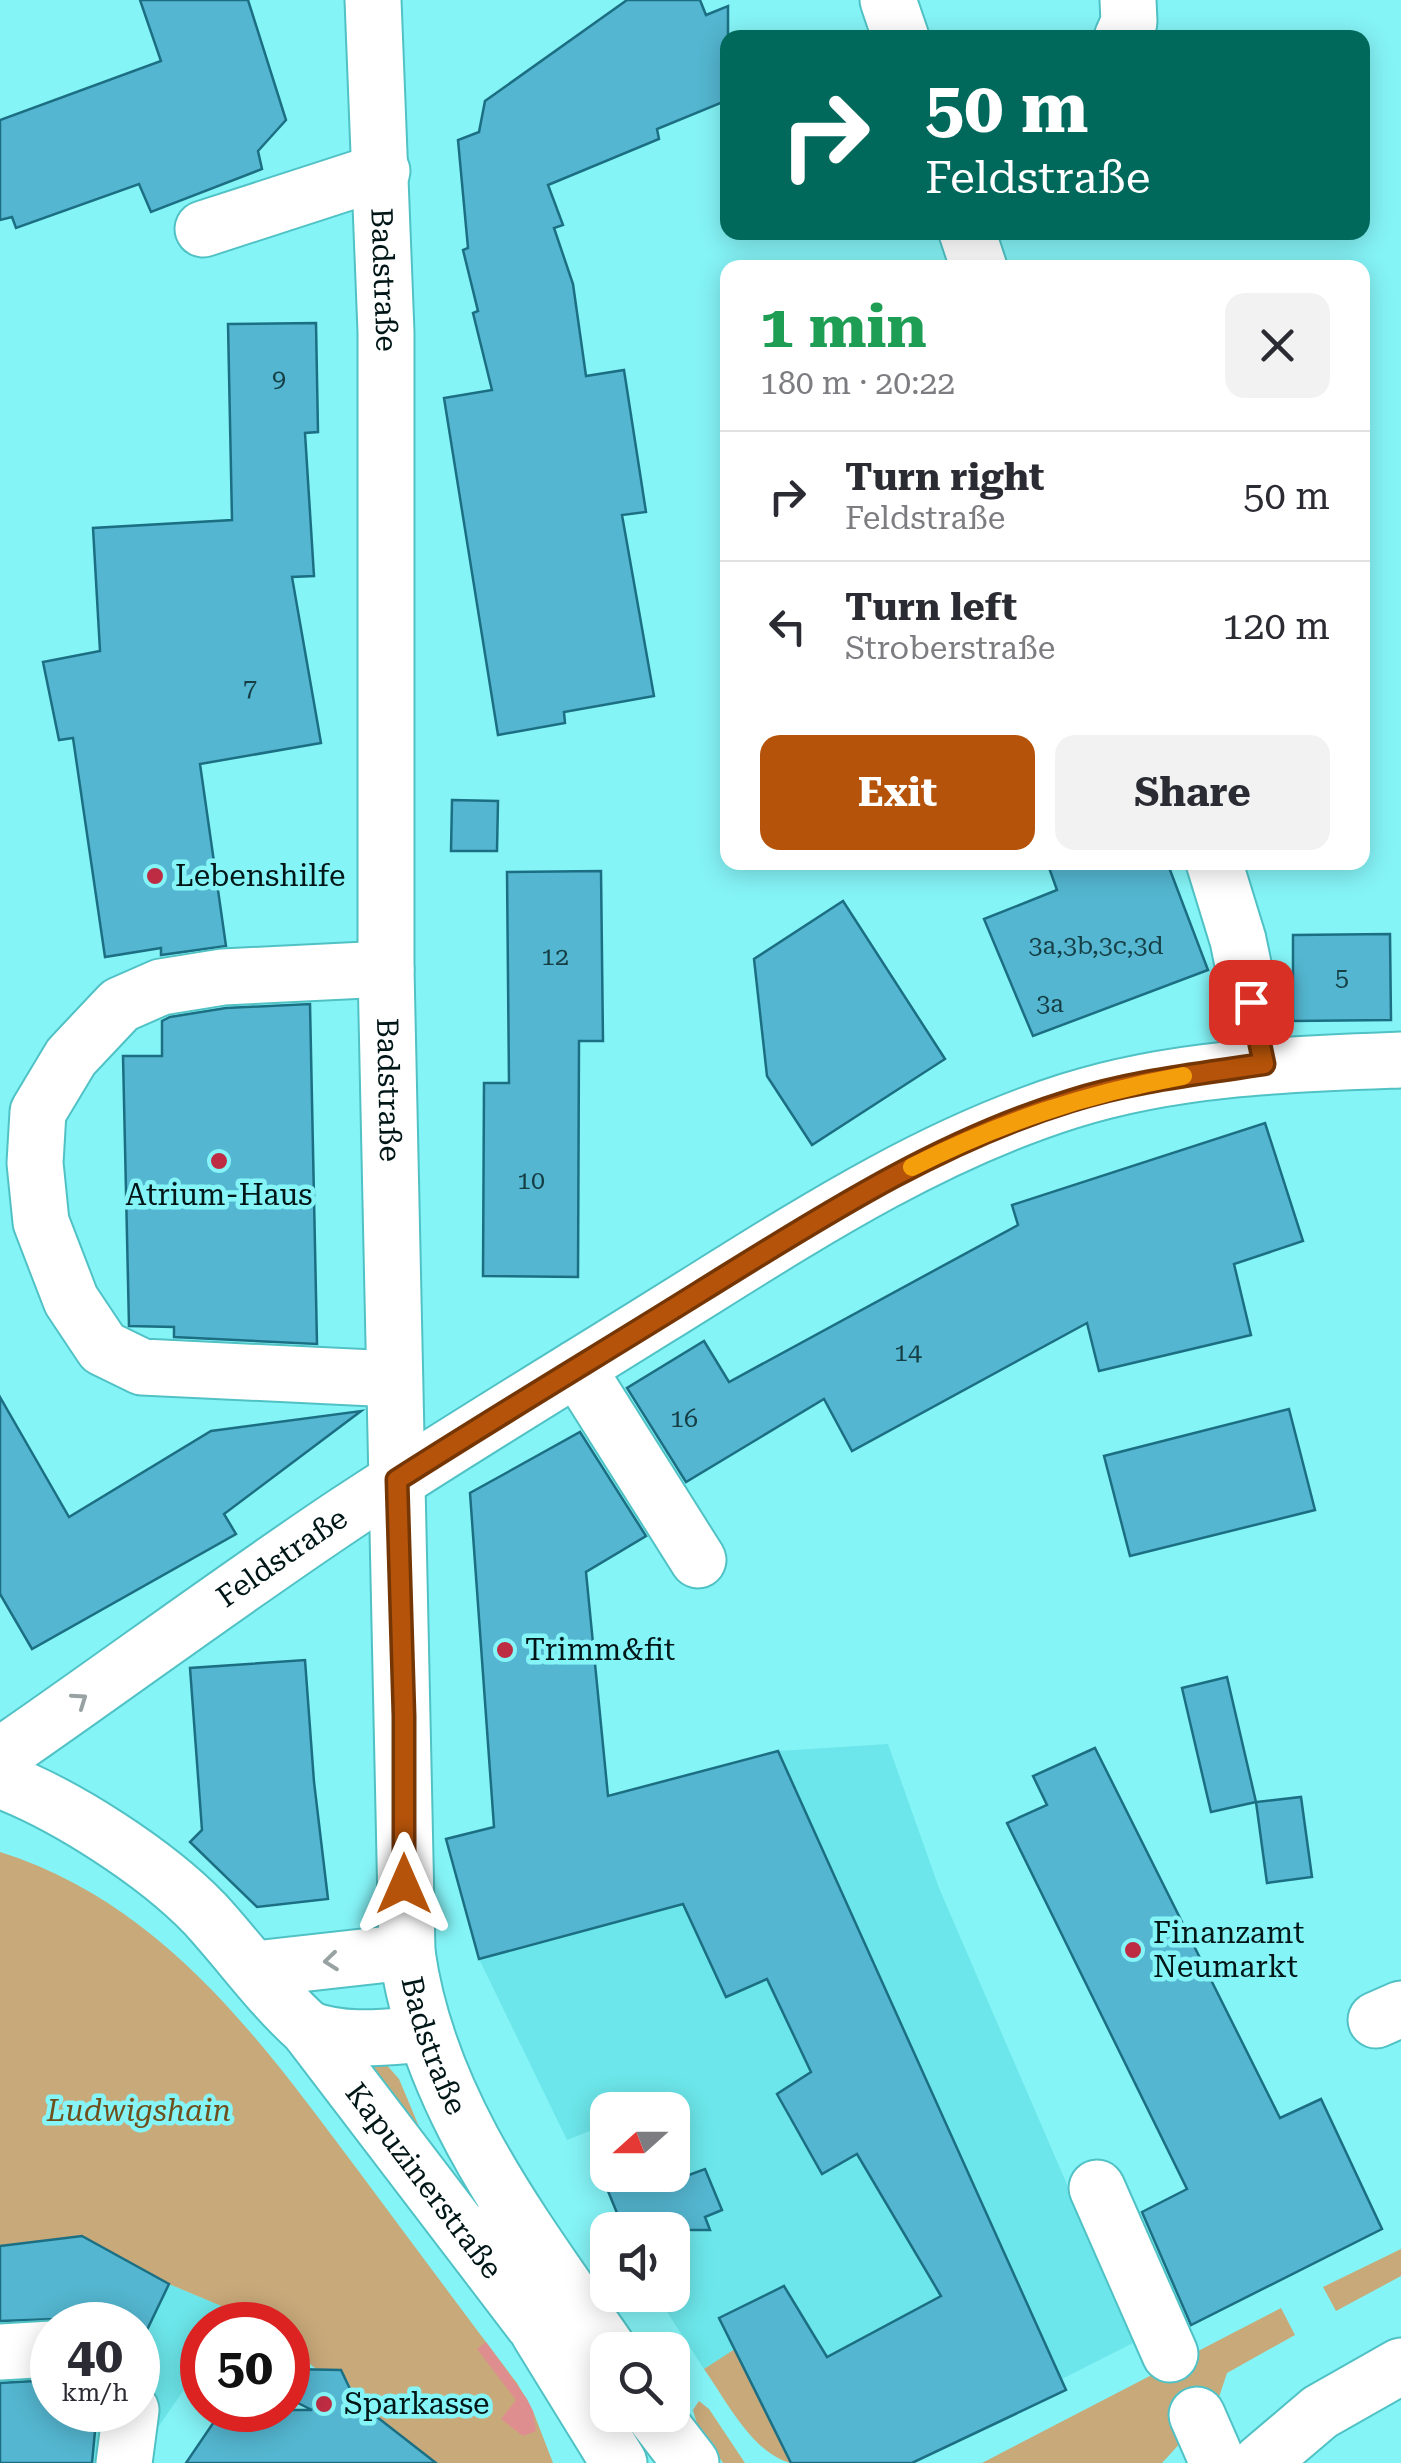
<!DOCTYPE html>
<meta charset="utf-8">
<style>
:root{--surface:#fff;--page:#f2f2f3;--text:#2b2b33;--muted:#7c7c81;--line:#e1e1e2;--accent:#b45309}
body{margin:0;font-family:"Roboto Serif",serif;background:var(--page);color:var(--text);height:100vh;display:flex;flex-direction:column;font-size:38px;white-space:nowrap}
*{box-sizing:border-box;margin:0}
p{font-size:32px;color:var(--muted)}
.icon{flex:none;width:55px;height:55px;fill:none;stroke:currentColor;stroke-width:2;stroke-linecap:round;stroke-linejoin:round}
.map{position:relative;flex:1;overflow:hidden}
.panel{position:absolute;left:720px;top:260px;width:650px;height:610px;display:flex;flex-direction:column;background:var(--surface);border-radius:20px;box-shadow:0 5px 25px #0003}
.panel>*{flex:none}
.top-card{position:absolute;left:720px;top:30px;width:650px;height:210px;border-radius:20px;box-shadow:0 5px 25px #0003;background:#00695c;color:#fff;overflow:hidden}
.needle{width:65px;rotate:249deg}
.buttons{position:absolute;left:590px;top:2092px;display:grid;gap:20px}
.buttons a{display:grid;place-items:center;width:100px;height:100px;border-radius:20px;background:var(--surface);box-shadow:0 5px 25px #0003;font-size:50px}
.speed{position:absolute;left:30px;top:2302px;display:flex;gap:20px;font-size:50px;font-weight:700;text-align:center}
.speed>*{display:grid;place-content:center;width:130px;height:130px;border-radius:50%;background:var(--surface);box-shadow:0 5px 25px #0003;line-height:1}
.speed small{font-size:25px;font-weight:400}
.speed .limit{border:15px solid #d22;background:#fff;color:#111}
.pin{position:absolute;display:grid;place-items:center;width:85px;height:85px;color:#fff;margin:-42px;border-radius:20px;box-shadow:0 5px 15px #0006}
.me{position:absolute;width:110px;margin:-55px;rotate:0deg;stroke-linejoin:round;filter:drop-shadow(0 0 8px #0008)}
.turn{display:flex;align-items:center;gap:35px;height:210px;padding:0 40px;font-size:45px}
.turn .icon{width:130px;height:130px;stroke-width:2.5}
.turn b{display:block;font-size:70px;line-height:85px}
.round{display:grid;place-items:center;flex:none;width:105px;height:105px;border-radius:20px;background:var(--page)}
.head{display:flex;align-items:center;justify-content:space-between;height:170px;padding:0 40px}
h1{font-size:60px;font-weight:700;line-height:75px;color:#1e9e55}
.cta{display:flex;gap:20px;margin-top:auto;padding:20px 40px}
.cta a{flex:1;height:115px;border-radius:20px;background:var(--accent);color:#fff;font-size:40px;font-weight:700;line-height:115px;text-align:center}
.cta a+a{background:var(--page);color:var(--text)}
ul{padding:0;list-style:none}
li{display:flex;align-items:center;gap:30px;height:130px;padding:0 40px;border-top:2px solid var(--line)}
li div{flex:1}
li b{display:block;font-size:38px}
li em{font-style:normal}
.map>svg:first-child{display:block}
</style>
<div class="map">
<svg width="1401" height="2463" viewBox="0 0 1401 2463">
<rect width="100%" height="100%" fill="#85f4f7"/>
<!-- built -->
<g fill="#6ce6ea" fill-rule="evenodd">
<polygon points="888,1744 939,1888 1135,2342 1062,2379 1066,2390 912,2463 791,2463 735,2350 704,2369 656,2295 672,2295 673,2253 683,2248 679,2236 708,2225 705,2217 722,2210 706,2169 659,2188 672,2175 672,2110 608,2110 607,2124 567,2140 479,1959 446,1839 778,1751"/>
<path d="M82,2236L169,2284L238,2313L230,2325H202V2364L133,2463H0V2246ZM52,2325H138V2410H52Z"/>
</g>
<!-- green -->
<g fill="#c8a97a">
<path d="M0,1852C162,1903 260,2039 357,2169C410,2240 463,2312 517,2383L533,2411L553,2463H436L349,2395L350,2386C344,2371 335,2368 319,2371L288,2347V2325H257L238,2313L169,2284L82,2236L0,2246Z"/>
<polygon points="352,2055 385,2063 399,2079 423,2136"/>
<polygon points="1401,2249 1401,2276 1336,2311 1323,2287"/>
<polygon points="1281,2308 1295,2335 1227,2373 1217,2403 1162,2463 982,2463"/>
<path d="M735,2349L791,2463C752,2453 726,2400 704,2369Z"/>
<polygon points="699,2401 709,2409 745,2463 723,2463 697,2424 693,2410"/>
</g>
<!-- water -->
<polygon fill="#df8e90" points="486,2342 527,2399 533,2411 536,2431 523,2436 501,2419 516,2400 477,2349"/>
<!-- building -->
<g fill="#54b6d0" stroke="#1c6f83" stroke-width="2.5">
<polygon points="140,0 248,0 286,120 258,151 262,169 151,212 139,184 16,228 12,217 0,220 0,120 161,61"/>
<polygon points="627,0 700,0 706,15 728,6 728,100 657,129 659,139 548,185 563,225 554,228 573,284 586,376 624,370 646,512 622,515 654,696 564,712 565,723 498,735 444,398 492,390 473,313 478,311 463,250 468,248 458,140 479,132 485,101"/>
<polygon points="316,323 318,432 305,433 314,576 292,577 321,743 200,764 226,946 161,955 161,948 105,957 73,738 59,740 43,662 100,651 93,528 232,520 228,324"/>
<polygon points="452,800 498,801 497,851 451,851"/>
<polygon points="1047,862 1167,862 1208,970 1033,1036 984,919 1057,890"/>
<polygon points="601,871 603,1041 579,1041 578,1277 483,1276 484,1083 509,1083 507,872"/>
<polygon points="843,901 945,1059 812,1145 767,1076 754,959"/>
<polygon points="1390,934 1391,1020 1293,1021 1293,935"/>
<polygon points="310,1004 317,1344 174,1337 174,1327 129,1326 123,1056 162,1056 162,1021 170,1017 226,1008"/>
<polygon points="1265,1123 1303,1241 1234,1264 1251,1335 1099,1371 1087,1323 852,1451 824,1399 686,1482 627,1388 704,1341 729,1382 1018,1225 1012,1205"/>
<polygon points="0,1397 69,1517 211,1431 361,1411 224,1514 236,1534 32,1649 0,1594"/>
<polygon points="1289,1409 1315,1510 1130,1556 1104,1456"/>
<polygon points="580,1432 646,1536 586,1572 608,1796 778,1751 1066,2390 912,2463 791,2463 719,2318 784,2286 827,2357 941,2296 857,2154 822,2174 777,2094 811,2072 767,1979 726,1997 683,1904 479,1959 446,1839 494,1827 470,1493"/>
<polygon points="305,1660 314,1782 328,1899 257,1907 190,1842 202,1830 190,1668"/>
<polygon points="1227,1677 1256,1802 1211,1812 1182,1688"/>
<polygon points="1095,1748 1280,2118 1321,2099 1382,2229 1191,2325 1142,2212 1187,2189 1007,1823 1047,1805 1033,1776"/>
<polygon points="1301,1797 1312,1877 1267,1883 1256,1802"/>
<polygon points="705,2169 722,2210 705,2217 710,2230 624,2230 601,2174 689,2175"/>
<polygon points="82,2236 169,2284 146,2332 105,2312 57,2319 0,2321 0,2246"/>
<polygon points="288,2369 341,2370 360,2410 368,2410 436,2463 186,2463 222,2410 312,2410 288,2398"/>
<polygon points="52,2380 52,2410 97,2410 92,2463 0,2463 0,2383"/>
</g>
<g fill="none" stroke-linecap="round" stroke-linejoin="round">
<!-- minor casing -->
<g stroke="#50c2c5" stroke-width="59">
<g id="minor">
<polyline points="888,0 901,38"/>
<polyline points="1122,38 1129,22 1128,0"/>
<polyline points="203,229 382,171"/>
<polyline points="967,232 979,268"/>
<polyline points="1214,862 1238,940 1264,1065"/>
<polyline points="386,969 223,977 161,987 120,1005 71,1057 38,1112 35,1163 41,1222 71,1300 103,1348 142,1367 394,1379"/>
<polyline points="577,1368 698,1560"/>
<path id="s1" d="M0,1756C116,1676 230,1591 347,1513C450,1445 555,1382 659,1317C790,1236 920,1148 1069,1101C1176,1067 1289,1064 1401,1060"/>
<path id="s2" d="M0,1780C66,1805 156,1863 205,1914C240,1952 269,1994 308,2029L533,2324"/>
<polyline points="255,1969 407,1952"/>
<polyline points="1376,2020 1401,2009"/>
<path d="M308,2029C346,2043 385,2037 426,2034"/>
<polyline points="1097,2188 1170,2354"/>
<polyline points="0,2352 52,2349"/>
<polyline points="1197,2415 1218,2463"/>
<polyline points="124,2463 131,2410"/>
</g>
</g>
<!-- major casing -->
<g stroke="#50c2c5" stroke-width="59">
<g id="major">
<path id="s3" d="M373,0L386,332V969L407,1952C428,2104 525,2228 609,2350"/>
<polyline points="501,2222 539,2333 619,2463"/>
<polyline points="654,2415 691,2463"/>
<polyline points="1260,2463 1320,2412 1401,2366"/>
</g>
</g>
<!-- minor -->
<use href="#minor" stroke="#fff" stroke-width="55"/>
<!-- major -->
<use href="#major" stroke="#fff" stroke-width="55"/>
</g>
<!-- one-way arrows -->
<defs><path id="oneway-chevron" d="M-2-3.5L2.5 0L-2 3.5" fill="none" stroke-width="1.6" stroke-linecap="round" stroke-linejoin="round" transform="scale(2.5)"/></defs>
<g stroke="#99a2a2">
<use href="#oneway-chevron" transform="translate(80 1700) rotate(-35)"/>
<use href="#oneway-chevron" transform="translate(331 1961) rotate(174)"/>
</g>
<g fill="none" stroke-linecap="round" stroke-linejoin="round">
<!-- route casing -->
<g stroke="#753606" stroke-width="25">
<path id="route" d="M404,1884V1716L397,1480C497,1416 599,1355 700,1292C818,1219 936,1142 1070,1101C1132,1081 1199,1074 1264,1064L1251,1002"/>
</g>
<!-- route -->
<use href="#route" stroke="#b45309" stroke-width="18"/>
<!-- slow -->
<path stroke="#f59e0b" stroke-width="18" d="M912,1167C1001,1122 1085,1094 1183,1076"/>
</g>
<!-- markers -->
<g fill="#bd2c42" stroke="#85f4f7" stroke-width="4">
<circle cx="155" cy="876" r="10"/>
<circle cx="219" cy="1161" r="10"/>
<circle cx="505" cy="1650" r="10"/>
<circle cx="1133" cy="1950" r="10"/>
<circle cx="324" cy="2404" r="10"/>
</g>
<g text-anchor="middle" stroke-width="9" stroke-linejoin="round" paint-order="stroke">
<!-- number labels -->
<g font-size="25" fill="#153e45">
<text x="279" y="387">9</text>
<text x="250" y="696">7</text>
<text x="1096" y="954">3a,3b,3c,3d</text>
<text x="555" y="965">12</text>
<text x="1342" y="986">5</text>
<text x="1050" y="1012">3a</text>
<text x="531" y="1189">10</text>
<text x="908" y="1361">14</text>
<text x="684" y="1427">16</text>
</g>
<!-- street labels -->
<g font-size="30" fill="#001617" stroke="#85f4f7">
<text dy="10" stroke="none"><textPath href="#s3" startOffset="280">Badstraße</textPath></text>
<text dy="10" stroke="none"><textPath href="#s3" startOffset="1090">Badstraße</textPath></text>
<text dy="10" stroke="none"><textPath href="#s1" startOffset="345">Feldstraße</textPath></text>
<text dy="10" stroke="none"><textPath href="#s3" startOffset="2050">Badstraße</textPath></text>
<text dy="10" stroke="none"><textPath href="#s2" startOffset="592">Kapuzinerstraße</textPath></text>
</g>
<!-- poi labels -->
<g font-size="30" fill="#001617" stroke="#85f4f7" text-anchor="start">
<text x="175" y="886">Lebenshilfe</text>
<text x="219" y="1205" text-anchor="middle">Atrium-Haus</text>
<text x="525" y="1660">Trimm&amp;fit</text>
<text x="1153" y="1943">Finanzamt<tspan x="1153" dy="34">Neumarkt</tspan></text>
<text x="344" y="2414">Sparkasse</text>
</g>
<!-- park labels -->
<g font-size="30" font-style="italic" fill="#6d501d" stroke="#85f4f7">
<text x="139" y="2121">Ludwigshain</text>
</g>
</g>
</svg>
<div class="buttons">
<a><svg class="needle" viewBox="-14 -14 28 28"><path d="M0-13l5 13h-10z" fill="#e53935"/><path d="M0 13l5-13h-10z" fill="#7c7c81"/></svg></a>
<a><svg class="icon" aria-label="sound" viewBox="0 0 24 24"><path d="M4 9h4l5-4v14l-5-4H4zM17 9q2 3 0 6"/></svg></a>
<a><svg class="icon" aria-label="search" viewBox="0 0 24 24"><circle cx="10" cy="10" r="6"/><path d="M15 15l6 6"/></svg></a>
</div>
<div class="speed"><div>40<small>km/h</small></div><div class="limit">50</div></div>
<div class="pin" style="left:1251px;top:1002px;background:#d93025"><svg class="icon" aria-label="arrive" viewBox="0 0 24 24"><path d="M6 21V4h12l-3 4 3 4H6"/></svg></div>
<svg class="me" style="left:404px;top:1884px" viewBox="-20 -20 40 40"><path d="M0-17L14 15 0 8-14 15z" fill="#b45309" stroke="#fff" stroke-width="4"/></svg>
<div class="top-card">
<div class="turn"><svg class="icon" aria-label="right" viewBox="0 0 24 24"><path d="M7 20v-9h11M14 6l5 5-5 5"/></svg><div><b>50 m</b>Feldstraße</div></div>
</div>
<section class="panel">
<div class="head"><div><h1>1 min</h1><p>180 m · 20:22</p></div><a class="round"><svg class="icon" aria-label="close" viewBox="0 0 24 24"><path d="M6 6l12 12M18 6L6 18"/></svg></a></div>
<ul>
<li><svg class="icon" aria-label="right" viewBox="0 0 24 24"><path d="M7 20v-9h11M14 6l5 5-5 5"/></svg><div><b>Turn right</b><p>Feldstraße</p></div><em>50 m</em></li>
<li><svg class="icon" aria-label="left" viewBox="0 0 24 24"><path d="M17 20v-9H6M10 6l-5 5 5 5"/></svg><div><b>Turn left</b><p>Stroberstraße</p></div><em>120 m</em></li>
</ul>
<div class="cta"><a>Exit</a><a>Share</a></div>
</section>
</div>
